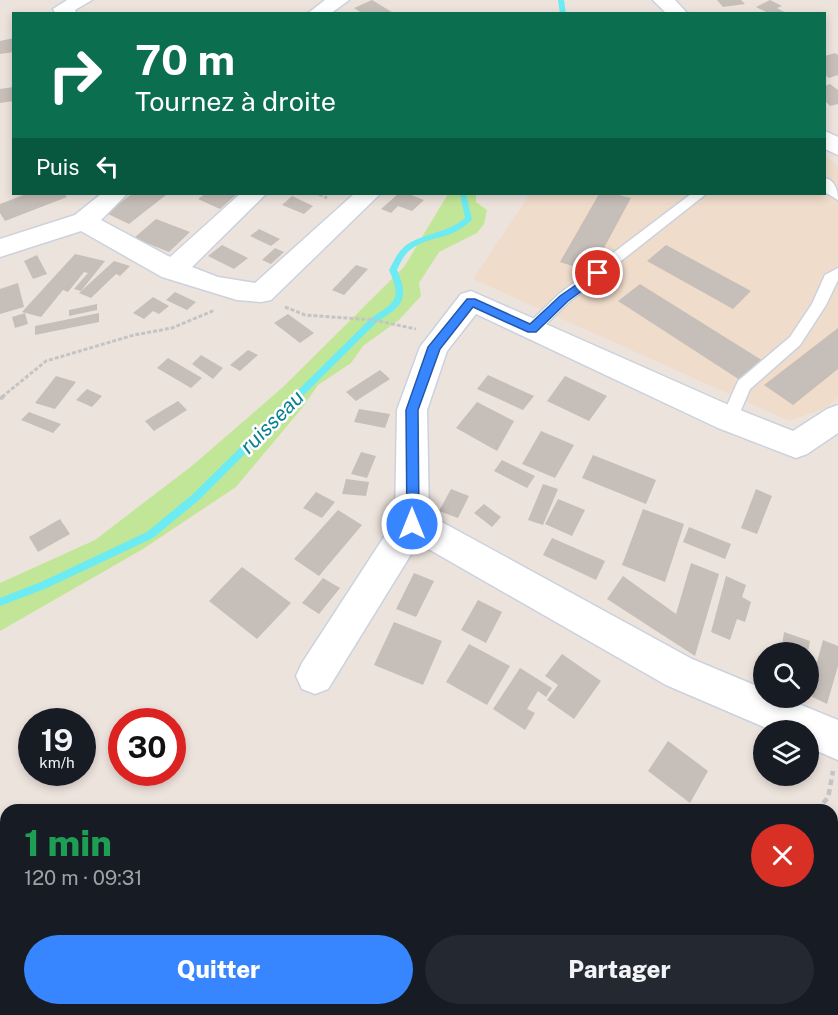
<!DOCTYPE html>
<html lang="fr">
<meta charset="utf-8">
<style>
:root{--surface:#171b24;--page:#242831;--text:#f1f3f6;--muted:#9ea1a6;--accent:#3886ff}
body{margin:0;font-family:"Public Sans",sans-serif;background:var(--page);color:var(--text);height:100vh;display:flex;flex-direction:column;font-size:22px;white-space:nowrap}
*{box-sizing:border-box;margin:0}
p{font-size:20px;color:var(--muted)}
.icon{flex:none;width:33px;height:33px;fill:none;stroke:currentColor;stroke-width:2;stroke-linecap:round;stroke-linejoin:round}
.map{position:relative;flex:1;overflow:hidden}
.details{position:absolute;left:0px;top:804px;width:838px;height:212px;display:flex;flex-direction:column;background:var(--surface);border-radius:18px 18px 0 0;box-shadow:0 3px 9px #0003}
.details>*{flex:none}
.hud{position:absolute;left:12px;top:12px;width:814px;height:183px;border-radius:0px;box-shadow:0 3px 9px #0003;background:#0b6e4f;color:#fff;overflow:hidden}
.controls{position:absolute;left:753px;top:642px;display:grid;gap:12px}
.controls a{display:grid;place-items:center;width:66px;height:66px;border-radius:50%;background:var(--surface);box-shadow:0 3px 9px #0003;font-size:30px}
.speed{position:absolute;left:18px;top:708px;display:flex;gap:12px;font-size:30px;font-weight:700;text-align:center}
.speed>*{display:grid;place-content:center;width:78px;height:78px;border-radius:50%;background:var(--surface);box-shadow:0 3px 9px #0003;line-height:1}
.speed small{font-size:15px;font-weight:400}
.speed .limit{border:9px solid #d22;background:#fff;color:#111}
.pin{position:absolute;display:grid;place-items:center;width:51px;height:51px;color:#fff;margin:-26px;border:3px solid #fff;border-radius:50%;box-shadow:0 2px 6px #0007}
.me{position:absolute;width:66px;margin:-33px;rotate:0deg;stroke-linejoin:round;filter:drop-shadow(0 0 4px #0008)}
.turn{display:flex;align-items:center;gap:21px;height:126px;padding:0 24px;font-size:27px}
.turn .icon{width:78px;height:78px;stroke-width:2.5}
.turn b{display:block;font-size:42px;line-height:51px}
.then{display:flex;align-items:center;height:57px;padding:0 24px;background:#0003;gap:12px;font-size:22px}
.round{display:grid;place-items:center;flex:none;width:63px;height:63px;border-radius:32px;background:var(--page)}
.overview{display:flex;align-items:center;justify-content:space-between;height:102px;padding:0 24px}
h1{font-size:36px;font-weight:800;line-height:45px;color:#1e9e55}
.primary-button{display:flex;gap:12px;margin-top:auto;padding:12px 24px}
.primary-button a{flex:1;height:69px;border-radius:36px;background:var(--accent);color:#fff;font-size:24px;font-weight:800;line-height:69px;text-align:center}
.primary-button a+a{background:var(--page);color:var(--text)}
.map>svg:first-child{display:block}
</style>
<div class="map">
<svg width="838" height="1015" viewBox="0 0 838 1015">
<rect width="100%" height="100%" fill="#ede3dd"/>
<!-- education -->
<polygon fill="#f0dccb" points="825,155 838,166 838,397 826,408 789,421 473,279 530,194 825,194"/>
<!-- green -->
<polygon fill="#c2e697" points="448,194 476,194 476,202 487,210 484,224 477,233 439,252 419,283 421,296 399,320 363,346 351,363 318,385 302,408 236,487 143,549 0,631 0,583 95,540 193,465 283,387 404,267"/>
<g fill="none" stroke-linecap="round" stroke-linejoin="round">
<!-- stream -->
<g fill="#6cebf3" fill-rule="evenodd">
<polygon points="558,0 564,0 566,14 560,14"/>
<path d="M460,194H466L472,219L471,221C465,226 459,230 451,234C437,239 422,240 410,250C404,255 400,263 397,270C410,300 402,306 377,322L199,500L153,538L47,588L0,606V598L41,582L147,532L193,494L371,318C396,302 402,299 389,270C394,261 397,253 405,246C422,233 446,234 465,218Z"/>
</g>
</g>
<!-- building -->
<g fill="#c6beb8">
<polygon points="372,0 395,14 363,14 354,8"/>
<polygon points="717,0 741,0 745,4 723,7"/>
<polygon points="770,0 782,6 777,8 788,14 770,14 756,7"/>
<polygon points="14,38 14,52 0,54 0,41"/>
<polygon points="835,53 838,55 838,75 829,78 825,75 825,56"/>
<polygon points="830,84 838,90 838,104 830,106 825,101 825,86"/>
<polygon points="14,87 14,101 0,103 0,89"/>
<polygon points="26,194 64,194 67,197 5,221 0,213 0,204"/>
<polygon points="132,194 163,194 166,195 129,224 106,213"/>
<polygon points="205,194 237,194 220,209 198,199"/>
<polygon points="398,194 409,194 424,200 412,211 398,206 391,213 381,209"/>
<polygon points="599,194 615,194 631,198 591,272 560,262"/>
<polygon points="292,196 313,206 304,214 282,205"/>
<polygon points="156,219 190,232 169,252 134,238"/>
<polygon points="259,229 280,239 271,246 250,236"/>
<polygon points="222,245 248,258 234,269 208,256"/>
<polygon points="666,245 751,291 733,309 647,261"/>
<polygon points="275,248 284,252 271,264 262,260"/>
<polygon points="75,254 105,261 81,291 74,289 88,273 84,272 68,292 63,290 41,317 22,312"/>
<polygon points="37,255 47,274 33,279 24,261"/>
<polygon points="114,261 130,266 120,276 116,274 91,298 79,293"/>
<polygon points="356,265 368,269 344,295 332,290"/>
<polygon points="18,283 24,307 0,314 0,289"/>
<polygon points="640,284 765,362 743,382 618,301"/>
<polygon points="175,292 196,302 187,310 166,300"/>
<polygon points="153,297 169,306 159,314 153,311 144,319 133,313"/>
<polygon points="97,304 97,310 69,316 69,310"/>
<polygon points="25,313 28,324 15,328 12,317"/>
<polygon points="99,313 99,322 35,335 35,326"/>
<polygon points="288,314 314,333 300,343 274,323"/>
<polygon points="838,328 838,369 793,405 764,385"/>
<polygon points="248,350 258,355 240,371 230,365"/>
<polygon points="201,355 223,368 213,379 192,364"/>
<polygon points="168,358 202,378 191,388 157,368"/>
<polygon points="380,370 390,379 356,401 346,392"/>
<polygon points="488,375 534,396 523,410 477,389"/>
<polygon points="56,376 76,382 55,409 35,403"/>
<polygon points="565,376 607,396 589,421 547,401"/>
<polygon points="87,389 102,396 92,407 76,400"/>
<polygon points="178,401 187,410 154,431 145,421"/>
<polygon points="477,402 514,421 497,451 456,428"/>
<polygon points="359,409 390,414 385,428 354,422"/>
<polygon points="29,412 61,424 53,433 21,420"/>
<polygon points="541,431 574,445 555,478 522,464"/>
<polygon points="361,452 376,456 367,478 351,474"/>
<polygon points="593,455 656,480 646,504 582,478"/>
<polygon points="502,460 535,476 527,488 494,471"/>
<polygon points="346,479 369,482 366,496 342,494"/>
<polygon points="543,484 558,489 543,525 528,520"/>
<polygon points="451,489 469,496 458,518 439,511"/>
<polygon points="756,489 772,496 757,534 741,528"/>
<polygon points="316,492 335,502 322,518 303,508"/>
<polygon points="558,499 585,510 572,536 545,524"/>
<polygon points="484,504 501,517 492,527 474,513"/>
<polygon points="643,509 684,524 665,582 622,565"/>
<polygon points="338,510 362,525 319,576 294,559"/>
<polygon points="60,519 70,534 38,552 29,537"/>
<polygon points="689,527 731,544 725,559 683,542"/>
<polygon points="552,538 605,561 596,580 543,555"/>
<polygon points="691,563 719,574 695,656 607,599 623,576 676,614"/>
<polygon points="242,567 291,603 257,639 209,601"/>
<polygon points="414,573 434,581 416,617 396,609"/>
<polygon points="726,576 746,585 742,597 751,602 745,622 737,619 730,640 711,632"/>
<polygon points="323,578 340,588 319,614 302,603"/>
<polygon points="478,600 502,612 486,643 461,630"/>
<polygon points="394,622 442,641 423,685 374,665"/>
<polygon points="784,632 810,641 808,652 781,652"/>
<polygon points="823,640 838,646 838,666 827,704 808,695"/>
<polygon points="469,644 510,666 487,705 446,682"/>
<polygon points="562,654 601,681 574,719 547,700 558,685 545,676"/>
<polygon points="520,668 552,688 546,697 538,691 527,709 535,713 525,730 493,709"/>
<polygon points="668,741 708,771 690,803 648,771"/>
<polygon points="129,1010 157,1010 162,1015 134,1015"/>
</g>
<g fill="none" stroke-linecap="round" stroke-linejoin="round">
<!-- lane casing -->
<g stroke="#cbd2dd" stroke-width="3">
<g id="lane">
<path d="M825,178C835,180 838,191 838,200L825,192Z"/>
<polygon points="691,194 706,194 569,302 537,333 527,333 524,329 527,325 559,294"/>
<polygon points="838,268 838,280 826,305 800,345 750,389 735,424 723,424 721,419 738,381 790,337 812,304 825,275"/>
</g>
</g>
<!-- street casing -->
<g stroke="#cbd2dd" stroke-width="3">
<g id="street">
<polygon points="67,0 92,0 75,10 77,14 56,14 53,9"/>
<polygon points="325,0 349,0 330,14 307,14"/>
<polygon points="653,0 675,0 688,14 667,14"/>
<polygon points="825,131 838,137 838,155 825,149"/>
<polygon points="101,194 127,194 101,220 170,257 240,194 266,194 192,267 218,277 255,283 354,194 380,194 271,300 261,302 237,300 162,277 81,231 0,257 0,239 75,215"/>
<polygon points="471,291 740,410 793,431 827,409 838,405 838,433 807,454 796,458 718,428 476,314 447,351 427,410 429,515 692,659 764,689 764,698 784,698 838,720 838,760 808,747 808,730 771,730 666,685 418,543 328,689 315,694 302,689 296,676 302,663 395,520 397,410 420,347 461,294"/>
</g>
</g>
<!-- path-far2 -->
<g stroke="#c4c4c4" stroke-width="3" stroke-dasharray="4 2" stroke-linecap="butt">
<polyline points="319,194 327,198"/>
<polyline points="285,307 305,315 374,320 416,329"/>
<polyline points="2,397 46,361 134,335 172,328 215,310"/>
</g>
<!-- path-far1 -->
<polyline stroke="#c4c4c4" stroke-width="4" stroke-dasharray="4.5 3" stroke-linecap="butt" points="0,399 4,396"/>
<!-- path -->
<g stroke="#c4c4c4" stroke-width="4.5" stroke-dasharray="6 4" stroke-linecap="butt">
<polyline points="816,810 828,798 833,771"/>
<polyline points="520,1010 523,1015"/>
<polyline points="418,1015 436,1010"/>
</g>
<!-- lane -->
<use href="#lane" fill="#fff" fill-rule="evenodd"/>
<!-- street -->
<use href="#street" fill="#fff" fill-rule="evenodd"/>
</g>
<!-- route -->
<polygon fill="#3886ff" stroke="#2457a6" stroke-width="1.5" points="598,270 603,273 602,276 568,301 536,332 528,332 473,307 440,349 418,410 419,524 417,528 407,528 406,410 428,347 467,299 475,299 530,324 560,296"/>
<g text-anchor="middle" stroke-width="5" stroke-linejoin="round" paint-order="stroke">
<!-- water labels -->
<g font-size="21" font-style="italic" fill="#098094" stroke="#fff">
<text transform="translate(272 422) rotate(-45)" y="7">ruisseau</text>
</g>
</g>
</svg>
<div class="controls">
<a><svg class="icon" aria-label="search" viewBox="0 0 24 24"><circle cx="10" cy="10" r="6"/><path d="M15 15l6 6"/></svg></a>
<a><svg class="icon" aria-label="layers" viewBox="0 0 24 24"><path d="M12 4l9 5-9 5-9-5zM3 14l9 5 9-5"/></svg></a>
</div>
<div class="speed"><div>19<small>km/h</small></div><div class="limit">30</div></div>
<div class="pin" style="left:598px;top:273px;background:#d93025"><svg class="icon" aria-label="arrive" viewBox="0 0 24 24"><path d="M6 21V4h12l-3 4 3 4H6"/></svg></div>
<svg class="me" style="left:412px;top:524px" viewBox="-20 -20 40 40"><circle r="17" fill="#3886ff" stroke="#fff" stroke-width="3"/><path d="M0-11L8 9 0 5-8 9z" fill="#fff"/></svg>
<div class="hud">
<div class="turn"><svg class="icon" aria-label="right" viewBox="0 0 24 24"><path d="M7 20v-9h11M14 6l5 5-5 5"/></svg><div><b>70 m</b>Tournez à droite</div></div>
<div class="then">Puis<svg class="icon" aria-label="left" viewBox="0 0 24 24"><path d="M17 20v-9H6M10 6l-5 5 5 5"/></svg></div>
</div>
<section class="details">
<div class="overview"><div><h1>1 min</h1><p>120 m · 09:31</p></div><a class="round" style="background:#d93025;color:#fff"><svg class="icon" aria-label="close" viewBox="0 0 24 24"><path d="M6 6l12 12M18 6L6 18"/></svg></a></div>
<div class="primary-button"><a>Quitter</a><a>Partager</a></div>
</section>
</div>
